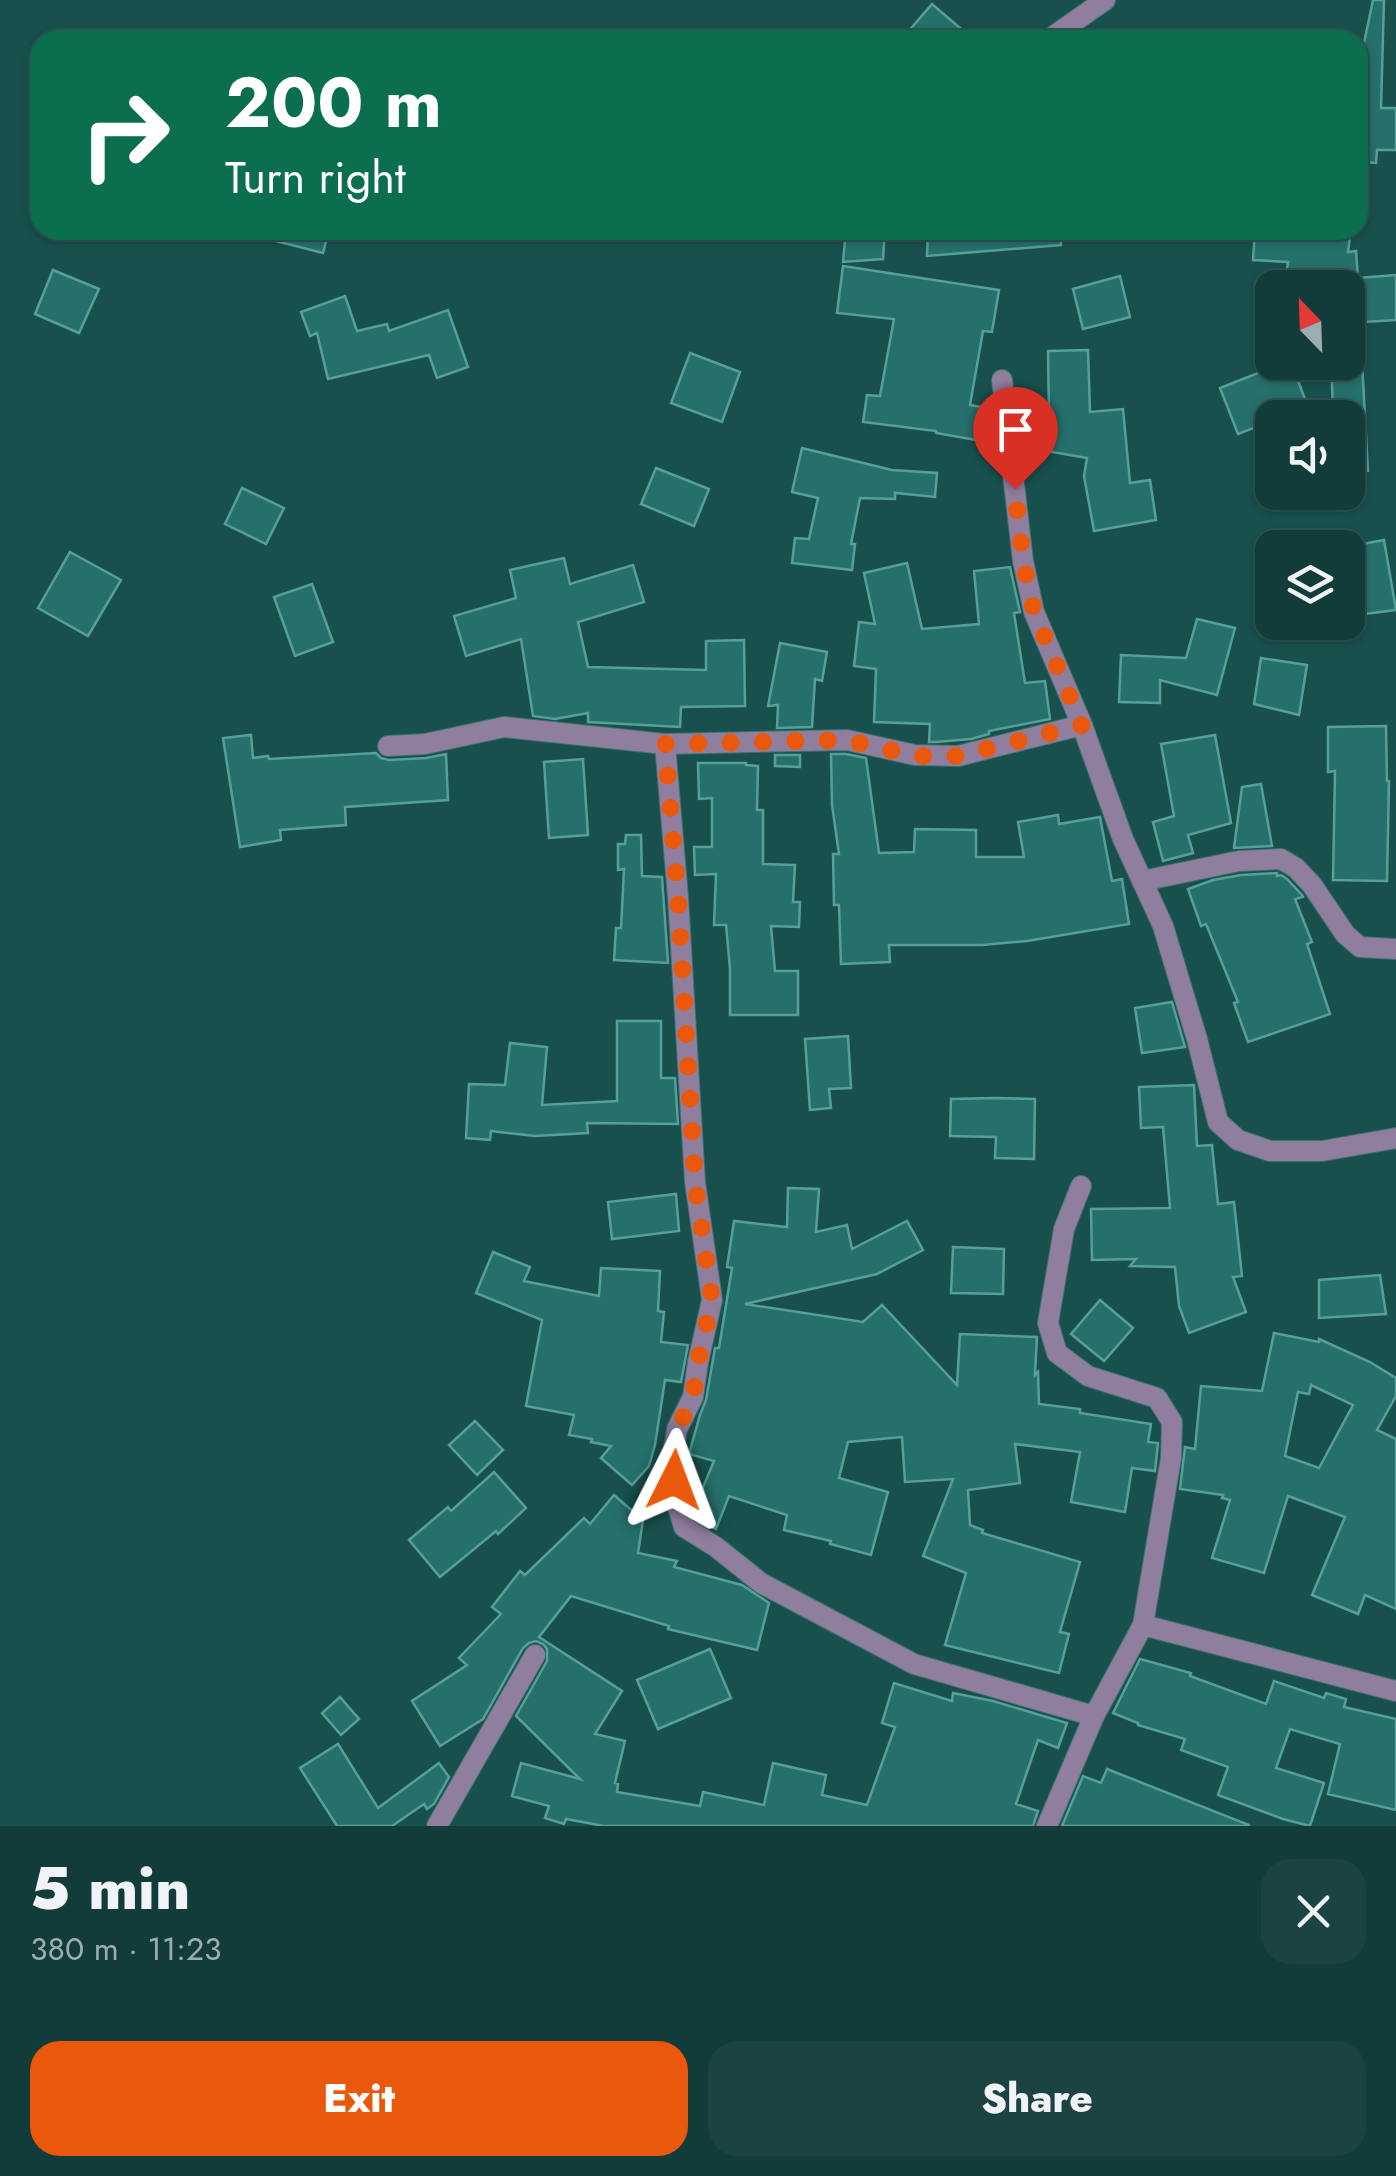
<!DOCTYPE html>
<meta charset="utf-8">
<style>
:root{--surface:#123c3a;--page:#1b4342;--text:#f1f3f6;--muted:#9cadaf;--line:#315654;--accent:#ea580c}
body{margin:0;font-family:Jost,sans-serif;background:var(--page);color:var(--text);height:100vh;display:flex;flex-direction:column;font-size:38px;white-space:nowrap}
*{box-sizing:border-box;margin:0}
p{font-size:32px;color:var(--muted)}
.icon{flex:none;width:55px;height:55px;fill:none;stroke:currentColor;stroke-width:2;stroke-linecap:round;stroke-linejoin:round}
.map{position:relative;height:1826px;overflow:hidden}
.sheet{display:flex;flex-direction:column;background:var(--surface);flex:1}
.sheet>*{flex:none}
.banner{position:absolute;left:30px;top:30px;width:1338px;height:210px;border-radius:30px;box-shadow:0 2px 8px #0004,0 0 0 2px var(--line);background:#0b6e4f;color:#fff;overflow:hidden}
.needle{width:65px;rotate:337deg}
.fabs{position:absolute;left:1255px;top:270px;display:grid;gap:20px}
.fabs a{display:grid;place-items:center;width:110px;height:110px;border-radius:20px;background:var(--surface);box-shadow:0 2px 8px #0004,0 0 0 2px var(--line);font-size:50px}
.pin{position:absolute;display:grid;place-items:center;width:85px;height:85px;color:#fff;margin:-102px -42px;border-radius:50% 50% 50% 0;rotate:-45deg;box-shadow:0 0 10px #0007}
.pin .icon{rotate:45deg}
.me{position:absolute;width:110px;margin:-55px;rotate:3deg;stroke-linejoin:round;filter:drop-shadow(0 0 8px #0008)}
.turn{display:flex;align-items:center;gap:35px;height:210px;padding:0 30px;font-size:45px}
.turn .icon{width:130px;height:130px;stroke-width:2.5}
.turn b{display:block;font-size:70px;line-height:85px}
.round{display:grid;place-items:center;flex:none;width:105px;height:105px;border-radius:30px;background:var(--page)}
.head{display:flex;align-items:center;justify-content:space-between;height:170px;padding:0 30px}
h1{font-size:60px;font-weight:800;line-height:75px}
.button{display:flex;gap:20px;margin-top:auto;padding:20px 30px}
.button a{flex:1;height:115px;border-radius:30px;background:var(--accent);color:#fff;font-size:40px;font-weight:800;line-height:115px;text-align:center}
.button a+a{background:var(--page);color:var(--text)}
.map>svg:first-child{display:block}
</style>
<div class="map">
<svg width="1396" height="1826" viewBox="0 0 1396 1826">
<rect width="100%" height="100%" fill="#18504d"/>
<!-- building -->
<g fill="#25706b" stroke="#579f99" stroke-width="2.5" fill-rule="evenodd">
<polygon points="1373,0 1384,0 1381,108 1396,108 1396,150 1377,150 1376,163 1358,162 1358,72"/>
<polygon points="932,4 974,40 901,40"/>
<polygon points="261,230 329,230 323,253 260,237"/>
<polygon points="846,230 885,230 883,259 843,262"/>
<polygon points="928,230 1060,230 1061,245 927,256"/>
<polygon points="1255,230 1351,230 1348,252 1356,251 1358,278 1396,275 1396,320 1348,323 1348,288 1331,288 1330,274 1324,274 1324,272 1287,269 1288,262 1253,260"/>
<polygon points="843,266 999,290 992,332 983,331 970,405 981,407 976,440 936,433 936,431 863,422 867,395 880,396 894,319 837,313"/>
<polygon points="53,270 99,289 79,333 35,314"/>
<polygon points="1120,276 1130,317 1083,329 1073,289"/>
<polygon points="345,296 357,331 387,324 389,331 448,310 468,367 437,378 429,355 328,379 317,333 310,336 301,312"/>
<polygon points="1088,350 1090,412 1123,409 1130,483 1150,480 1156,520 1094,531 1084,476 1087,458 1052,452 1049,416 1048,351"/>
<polygon points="690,353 740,372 722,422 671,403"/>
<polygon points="1286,362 1291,362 1308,407 1281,418 1272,418 1272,421 1238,434 1220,388"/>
<polygon points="1331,362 1362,362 1368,471 1348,473 1348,409 1333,410"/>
<polygon points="802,448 892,470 937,473 935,497 895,493 895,499 860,498 851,544 855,544 852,570 792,563 795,538 809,539 818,498 792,492"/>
<polygon points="656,468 709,489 694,526 641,504"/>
<polygon points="242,488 284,508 266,544 225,524"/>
<polygon points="1384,540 1396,610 1348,616 1348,548 1346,547"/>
<polygon points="70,552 121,580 88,636 38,608"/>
<polygon points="564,558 570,584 633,565 644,602 578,622 588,667 706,670 706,641 744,640 745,706 681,707 680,727 588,722 588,713 555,719 533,716 521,639 466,656 454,616 516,598 510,570"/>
<polygon points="907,563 922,629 979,624 974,571 1010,567 1020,612 1014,613 1025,683 1045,681 1050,719 989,731 989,734 971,739 936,742 929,742 930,724 874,722 876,669 854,666 859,622 875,624 864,573"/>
<polygon points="312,584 333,642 295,656 274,597"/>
<polygon points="1197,619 1235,628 1217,695 1160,680 1160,703 1119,702 1121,655 1186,658"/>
<polygon points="780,643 827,652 822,681 815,679 812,727 777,728 778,705 768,706"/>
<polygon points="1261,658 1307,665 1299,715 1254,704"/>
<polygon points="1386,726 1387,781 1389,781 1387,881 1333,880 1335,771 1328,772 1328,727"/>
<polygon points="251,735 253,758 268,756 269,759 376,753 381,758 389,760 426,758 446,754 448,800 345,807 346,825 280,830 281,840 240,847 223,738"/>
<polygon points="1215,735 1231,823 1188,835 1193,853 1163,861 1153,822 1174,816 1161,744"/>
<polygon points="831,754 846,754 866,758 879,853 914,852 915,829 976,830 976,857 1024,857 1018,822 1058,815 1059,824 1100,817 1112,881 1122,879 1129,924 1027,941 982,945 889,945 890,962 841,964 839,905 834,905 833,854 839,854 832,805"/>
<polygon points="775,755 800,755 800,767 775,766"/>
<polygon points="583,759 588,835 549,838 544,762"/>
<polygon points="698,763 746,763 746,765 758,766 757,810 763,810 763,864 795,865 793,902 800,902 799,927 771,926 775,971 798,971 798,1015 730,1015 730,969 726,925 714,925 716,874 695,875 694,847 712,847 712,798 699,799"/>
<polygon points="1261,784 1272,846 1234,848 1242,787"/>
<polygon points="626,835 641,835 642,876 662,877 668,963 614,960 616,928 621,928 624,869 618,870 618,844 625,844"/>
<polygon points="1277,873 1277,876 1281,875 1287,879 1302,895 1303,897 1295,899 1312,942 1307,944 1330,1014 1248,1042 1234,1003 1238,1002 1206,924 1201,926 1188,889 1213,880 1241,875"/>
<polygon points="1172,1002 1185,1047 1142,1053 1135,1008"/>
<polygon points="617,1021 661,1021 661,1078 675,1078 678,1124 587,1123 588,1133 535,1136 491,1131 490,1140 466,1138 469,1084 505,1085 510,1043 547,1047 542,1105 617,1101"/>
<polygon points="848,1036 851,1088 829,1089 831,1108 810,1110 805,1039"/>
<polygon points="1194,1085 1197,1146 1212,1145 1218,1204 1234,1202 1242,1276 1233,1277 1246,1312 1189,1333 1179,1306 1175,1267 1130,1266 1136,1259 1092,1260 1091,1209 1170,1208 1163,1127 1141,1128 1139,1087"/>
<polygon points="995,1098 1035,1099 1034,1159 995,1158 996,1137 950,1136 951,1099"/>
<polygon points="788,1188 819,1189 816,1232 847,1225 852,1249 907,1221 923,1250 877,1274 745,1304 863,1322 882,1305 957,1385 960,1334 1037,1337 1035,1375 1038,1372 1039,1404 1080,1409 1080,1413 1151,1424 1148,1442 1158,1443 1155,1471 1132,1468 1125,1512 1071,1502 1080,1452 1015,1444 1020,1483 968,1490 970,1525 983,1530 982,1533 1080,1562 1060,1632 1069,1634 1059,1673 945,1645 966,1573 923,1556 953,1479 905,1482 902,1437 848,1442 839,1478 888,1492 871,1555 830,1544 831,1541 784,1530 787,1515 729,1496 716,1529 696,1518 693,1511 714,1461 689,1454 700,1415 706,1400 715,1348 719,1348 732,1268 727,1267 734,1221 787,1227"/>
<polygon points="676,1194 679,1231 612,1239 608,1202"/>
<polygon points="953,1247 1004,1249 1003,1294 951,1293"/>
<polygon points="493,1252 530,1267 524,1281 599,1296 601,1268 660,1271 658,1311 664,1312 661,1342 688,1345 681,1382 665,1380 655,1445 649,1466 632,1485 601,1458 611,1446 591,1442 592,1439 569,1435 574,1415 526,1406 542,1320 476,1293"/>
<polygon points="1380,1275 1386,1314 1319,1318 1319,1280"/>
<polygon points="1100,1300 1133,1328 1104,1361 1071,1334"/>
<path d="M1274,1333L1319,1342V1339L1370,1362L1396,1378V1396L1377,1430L1396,1439V1609L1365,1595L1358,1614L1312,1595L1345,1517L1288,1496L1264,1573L1212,1558L1230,1500L1222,1498L1223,1495L1180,1489L1185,1447L1195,1449L1201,1386L1262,1391ZM1311,1385L1353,1405L1319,1468L1285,1456L1298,1392L1309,1394Z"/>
<polygon points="475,1421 503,1450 477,1475 449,1445"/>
<polygon points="494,1472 526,1508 498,1534 496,1531 440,1577 409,1540 448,1507 451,1511"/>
<polygon points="614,1495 643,1520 638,1553 677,1561 674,1567 742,1585 769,1603 757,1650 668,1629 669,1626 571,1596 539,1637 622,1691 595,1734 625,1741 615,1783 618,1784 617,1792 700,1806 703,1792 764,1805 773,1763 826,1775 822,1795 867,1805 895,1727 882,1723 894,1683 952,1701 953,1693 993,1701 1067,1723 1058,1748 1038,1740 1016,1804 1038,1811 1033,1826 604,1826 566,1819 564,1824 545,1818 549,1806 512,1796 521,1763 580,1779 516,1716 547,1661 547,1649 543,1644 536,1641 529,1643 523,1648 483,1719 440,1746 412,1701 467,1665 459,1658 501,1614 492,1607 520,1571 525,1575 584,1518 590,1524"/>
<polygon points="710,1649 731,1698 658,1729 637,1680"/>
<polygon points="1140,1659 1191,1673 1190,1676 1266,1704 1274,1681 1324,1698 1326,1693 1346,1699 1344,1707 1396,1719 1396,1810 1328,1794 1340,1744 1290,1729 1276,1768 1324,1783 1310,1826 1283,1819 1218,1795 1228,1767 1181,1750 1185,1739 1138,1725 1138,1723 1113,1713"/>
<polygon points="340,1697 359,1719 341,1735 322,1713"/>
<polygon points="338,1744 378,1808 439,1763 449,1777 434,1804 427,1809 424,1804 392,1826 337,1826 300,1768"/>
<polygon points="1107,1769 1249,1825 1249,1826 1062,1826 1083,1776 1101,1783"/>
</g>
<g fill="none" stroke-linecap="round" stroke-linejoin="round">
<!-- minor casing -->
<g stroke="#3d716d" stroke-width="22">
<g id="minor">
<polyline points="1048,40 1105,0"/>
<polyline points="1002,380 1023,561 1034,612 1082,725 1123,839 1163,926 1197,1039 1218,1122 1238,1140 1270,1151 1322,1151 1396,1138"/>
<polyline points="665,744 678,897 695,1182 712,1300 698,1362 693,1397 677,1429 672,1459 676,1501 684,1527 716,1547 761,1583 914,1664 1094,1716"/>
<polyline points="388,746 425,744 504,727 665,744 847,740 915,755 958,756 1082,725"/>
<polyline points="1142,881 1239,861 1281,859 1296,868 1312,885 1345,934 1360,947 1396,949"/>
<polyline points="1143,1625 1396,1691"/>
<polyline points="437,1826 535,1655"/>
<polyline points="1047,1826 1094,1716 1143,1625 1171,1458 1172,1422 1157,1398 1088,1376 1057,1353 1048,1323 1064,1229 1081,1186"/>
</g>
</g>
<!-- minor -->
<use href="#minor" stroke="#907e9f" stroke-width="20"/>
</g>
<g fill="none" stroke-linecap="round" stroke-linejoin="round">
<!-- route -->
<polyline stroke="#ea580c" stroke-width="18" stroke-dasharray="0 32.4" points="674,1480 672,1459 677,1430 693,1397 698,1362 712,1300 695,1182 678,897 665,744 846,740 915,756 958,756 1082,725 1034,612 1023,561 1015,489"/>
</g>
</svg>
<div class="fabs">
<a><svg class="needle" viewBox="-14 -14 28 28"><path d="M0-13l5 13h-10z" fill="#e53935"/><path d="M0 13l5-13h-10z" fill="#9cadaf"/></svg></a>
<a><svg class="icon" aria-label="sound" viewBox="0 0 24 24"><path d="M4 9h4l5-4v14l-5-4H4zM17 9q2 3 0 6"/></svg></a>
<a><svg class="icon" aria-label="layers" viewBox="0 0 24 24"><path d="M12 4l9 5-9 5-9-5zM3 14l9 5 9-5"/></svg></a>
</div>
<div class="pin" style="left:1015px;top:489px;background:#d93025"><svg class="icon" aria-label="arrive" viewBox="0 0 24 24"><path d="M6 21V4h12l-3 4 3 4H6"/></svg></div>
<svg class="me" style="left:674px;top:1480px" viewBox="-20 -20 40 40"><path d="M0-17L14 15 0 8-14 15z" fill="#ea580c" stroke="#fff" stroke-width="4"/></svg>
<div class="banner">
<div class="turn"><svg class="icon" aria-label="right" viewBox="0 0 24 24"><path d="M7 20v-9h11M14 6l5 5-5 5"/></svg><div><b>200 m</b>Turn right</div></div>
</div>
</div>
<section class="sheet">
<div class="head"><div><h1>5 min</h1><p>380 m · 11:23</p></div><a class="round"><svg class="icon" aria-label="close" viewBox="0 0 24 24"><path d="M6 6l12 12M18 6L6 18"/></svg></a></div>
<div class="button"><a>Exit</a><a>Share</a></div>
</section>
